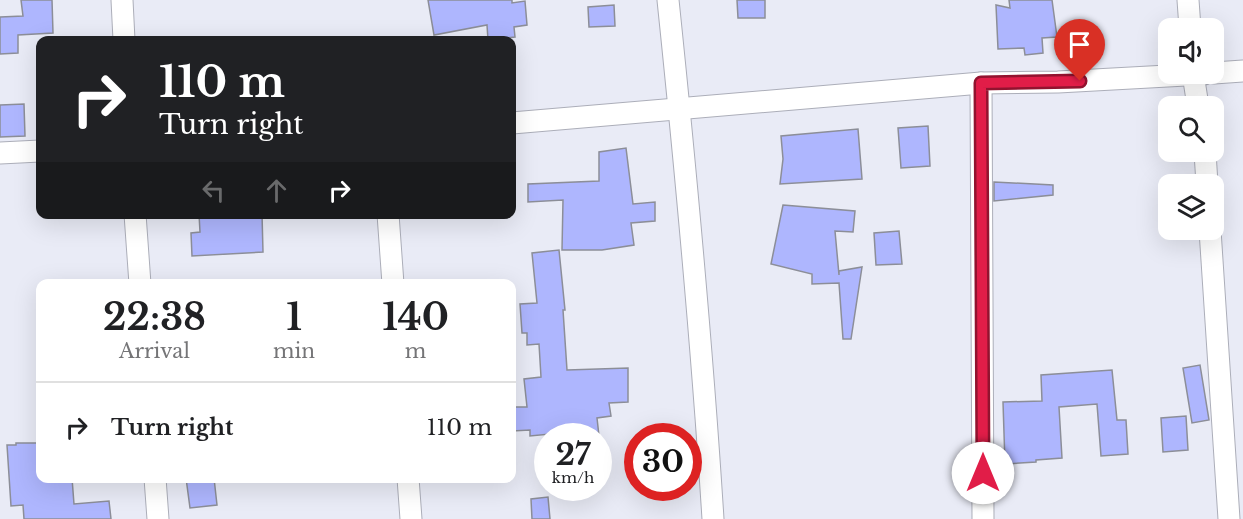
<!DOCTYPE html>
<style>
:root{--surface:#fff;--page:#f6f6f6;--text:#202124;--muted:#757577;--line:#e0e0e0}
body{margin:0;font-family:"Libre Baskerville",serif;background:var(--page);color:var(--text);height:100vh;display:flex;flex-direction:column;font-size:22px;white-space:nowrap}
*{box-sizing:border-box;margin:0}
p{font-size:20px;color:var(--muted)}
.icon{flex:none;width:33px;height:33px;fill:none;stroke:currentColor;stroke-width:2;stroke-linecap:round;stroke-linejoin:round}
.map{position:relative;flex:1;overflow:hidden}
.panel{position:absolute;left:36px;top:279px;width:480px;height:204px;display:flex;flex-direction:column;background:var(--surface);border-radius:12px;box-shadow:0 6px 24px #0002}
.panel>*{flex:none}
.hud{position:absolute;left:36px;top:36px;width:480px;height:183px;border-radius:12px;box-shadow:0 6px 24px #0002;background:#202124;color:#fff;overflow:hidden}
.tools{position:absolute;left:1158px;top:18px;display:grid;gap:12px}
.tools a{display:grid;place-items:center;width:66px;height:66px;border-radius:12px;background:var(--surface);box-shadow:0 6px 24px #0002;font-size:30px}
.speed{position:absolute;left:534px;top:423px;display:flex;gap:12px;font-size:30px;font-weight:700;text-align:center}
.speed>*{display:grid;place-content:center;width:78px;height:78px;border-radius:50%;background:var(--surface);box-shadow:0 6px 24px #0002;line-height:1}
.speed small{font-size:15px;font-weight:400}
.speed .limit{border:9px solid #d22;background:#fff;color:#111}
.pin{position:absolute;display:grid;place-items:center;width:51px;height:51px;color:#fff;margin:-62px -26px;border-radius:50% 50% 50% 0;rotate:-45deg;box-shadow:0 0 6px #0007}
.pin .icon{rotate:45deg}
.me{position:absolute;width:66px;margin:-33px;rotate:0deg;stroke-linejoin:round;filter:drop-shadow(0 0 4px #0008)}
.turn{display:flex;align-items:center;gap:21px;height:126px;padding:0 24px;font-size:27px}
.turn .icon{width:78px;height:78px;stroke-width:2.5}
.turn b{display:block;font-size:42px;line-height:51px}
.lanes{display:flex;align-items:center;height:57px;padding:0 24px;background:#0003;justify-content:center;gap:30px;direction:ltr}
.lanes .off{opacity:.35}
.eta{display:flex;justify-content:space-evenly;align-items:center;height:102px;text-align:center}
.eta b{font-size:36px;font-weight:700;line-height:42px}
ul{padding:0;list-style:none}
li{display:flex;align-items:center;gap:18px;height:90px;padding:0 24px;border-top:2px solid var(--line)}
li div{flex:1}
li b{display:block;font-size:22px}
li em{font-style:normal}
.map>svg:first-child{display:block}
</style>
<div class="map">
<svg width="1243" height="519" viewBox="0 0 1243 519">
<rect width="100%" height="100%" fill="#e9ebf6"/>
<!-- building -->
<g fill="#aeb6fe" stroke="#8c8e98" stroke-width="1.5">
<polygon points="21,0 52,0 53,33 18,35 18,53 0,54 0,17 23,16"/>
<polygon points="428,0 512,0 512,3 525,1 527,25 514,27 515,37 488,40 487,25 434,35"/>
<polygon points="737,0 765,0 765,18 738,18"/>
<polygon points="1009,0 1052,0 1057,37 1042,38 1043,53 1025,55 1024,48 998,49 996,5 1010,8"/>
<polygon points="614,5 615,26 589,27 588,7"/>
<polygon points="24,104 25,136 0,137 0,105"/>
<polygon points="928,126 930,166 901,168 898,128"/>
<polygon points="858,129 862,179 780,184 783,159 781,136"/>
<polygon points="626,148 633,204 655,202 655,221 631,223 634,245 602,250 562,250 563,200 528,202 528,184 599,181 599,152"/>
<polygon points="994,182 1053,185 1053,195 994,201"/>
<polygon points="783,205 855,211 853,232 835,231 839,275 839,271 862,267 851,339 843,339 839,283 812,284 812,274 771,264"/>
<polygon points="199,214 262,214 263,252 192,256 191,233 200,232"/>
<polygon points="899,231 902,264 876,265 874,233"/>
<polygon points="559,250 565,310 563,310 567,370 628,368 628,402 609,403 611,416 597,418 599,436 550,436 550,434 530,436 530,430 512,431 512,407 527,407 524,379 541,377 539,344 527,345 527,333 522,333 520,304 537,303 532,253"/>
<polygon points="1200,365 1209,420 1192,423 1183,368"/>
<polygon points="1112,370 1117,420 1126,420 1128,454 1101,456 1097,404 1059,407 1062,458 1036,460 1036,462 1005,464 1003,402 1042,401 1041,375"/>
<polygon points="1186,416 1188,450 1163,452 1161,418"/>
<polygon points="16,443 40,443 40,478 72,478 74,504 109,501 111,519 24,519 23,505 11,506 7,445 16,445"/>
<polygon points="186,478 214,478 217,505 190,508"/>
<polygon points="548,497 550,519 532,519 531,499"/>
</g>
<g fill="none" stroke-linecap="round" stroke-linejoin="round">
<!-- minor casing -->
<g stroke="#acaeb9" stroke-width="23">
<g id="minor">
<polyline points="122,0 124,40"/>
<path d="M668,0C686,173 702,345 713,519"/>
<polyline points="1188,0 1190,28"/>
<polyline points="1214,73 1243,71"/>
<polyline points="1193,74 1198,106"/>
<polyline points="981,83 983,519"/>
<polyline points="512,123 981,83 1058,82 1204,74"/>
<polyline points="1205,152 1207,184"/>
<polyline points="0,153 40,151"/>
<polyline points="135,214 140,284"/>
<polyline points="388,214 393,284"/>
<polyline points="1210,230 1229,519"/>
<polyline points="155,478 158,519"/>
<polyline points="408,478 411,519"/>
</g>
</g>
<!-- minor -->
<use href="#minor" stroke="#fff" stroke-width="21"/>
</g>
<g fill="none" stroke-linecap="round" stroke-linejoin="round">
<!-- route casing -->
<g stroke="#92132f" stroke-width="15">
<polyline id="route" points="983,473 981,83 1080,81"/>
</g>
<!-- route -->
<use href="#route" stroke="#e11d48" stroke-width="10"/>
</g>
</svg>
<div class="tools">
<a><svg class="icon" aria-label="sound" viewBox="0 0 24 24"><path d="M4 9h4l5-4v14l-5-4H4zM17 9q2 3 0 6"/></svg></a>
<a><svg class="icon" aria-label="search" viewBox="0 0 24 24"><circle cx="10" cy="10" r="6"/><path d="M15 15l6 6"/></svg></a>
<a><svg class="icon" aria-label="layers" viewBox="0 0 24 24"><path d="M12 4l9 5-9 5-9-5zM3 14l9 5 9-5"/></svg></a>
</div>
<div class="speed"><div>27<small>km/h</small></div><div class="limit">30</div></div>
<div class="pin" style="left:1080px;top:81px;background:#d93025"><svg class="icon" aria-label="arrive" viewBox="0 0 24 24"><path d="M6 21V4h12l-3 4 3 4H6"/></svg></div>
<svg class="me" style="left:983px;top:473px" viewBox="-20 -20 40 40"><circle r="19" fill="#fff"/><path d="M0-13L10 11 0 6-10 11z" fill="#e11d48"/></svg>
<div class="hud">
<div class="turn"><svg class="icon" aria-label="right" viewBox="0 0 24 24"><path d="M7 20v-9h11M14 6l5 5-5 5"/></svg><div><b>110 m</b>Turn right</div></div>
<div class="lanes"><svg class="icon off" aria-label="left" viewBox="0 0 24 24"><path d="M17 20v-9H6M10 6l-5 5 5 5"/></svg><svg class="icon off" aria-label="ahead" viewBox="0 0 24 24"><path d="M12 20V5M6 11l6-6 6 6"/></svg><svg class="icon" aria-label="right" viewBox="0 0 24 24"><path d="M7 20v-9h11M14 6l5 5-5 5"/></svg></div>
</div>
<section class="panel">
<div class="eta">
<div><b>22:38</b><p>Arrival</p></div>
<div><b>1</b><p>min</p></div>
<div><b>140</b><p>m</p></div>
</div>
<ul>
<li><svg class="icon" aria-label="right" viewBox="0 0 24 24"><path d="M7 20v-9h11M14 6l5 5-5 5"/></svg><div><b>Turn right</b></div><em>110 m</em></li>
</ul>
</section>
</div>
